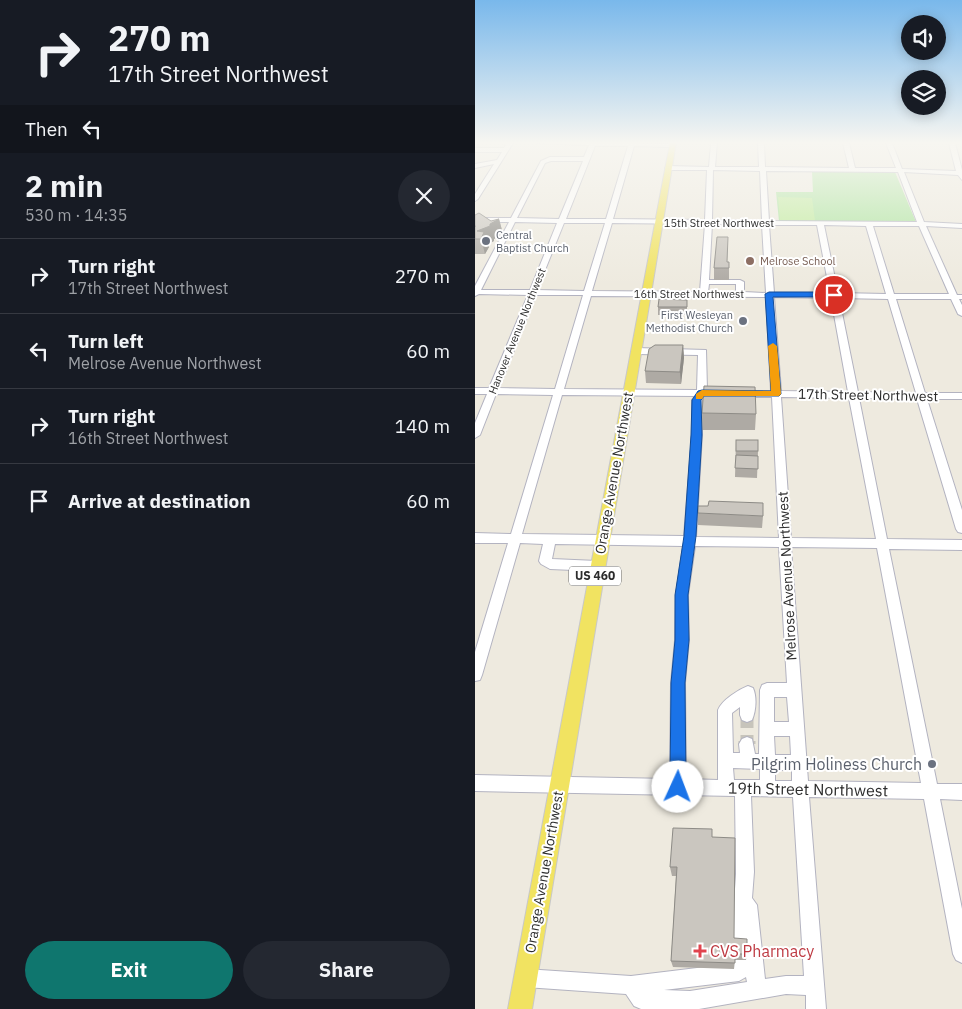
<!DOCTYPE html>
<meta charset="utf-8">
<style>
:root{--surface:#171b24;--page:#242831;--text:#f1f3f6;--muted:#9ea1a6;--line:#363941;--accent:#0f766e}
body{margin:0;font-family:"IBM Plex Sans",sans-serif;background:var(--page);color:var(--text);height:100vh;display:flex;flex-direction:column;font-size:19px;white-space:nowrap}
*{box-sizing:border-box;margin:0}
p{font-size:16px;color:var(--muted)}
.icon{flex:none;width:28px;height:28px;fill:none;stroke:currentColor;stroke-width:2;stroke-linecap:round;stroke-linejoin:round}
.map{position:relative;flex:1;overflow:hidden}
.drawer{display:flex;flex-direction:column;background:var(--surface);width:475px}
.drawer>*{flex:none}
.hud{background:#171b24;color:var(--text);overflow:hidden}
.fabs{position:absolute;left:426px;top:15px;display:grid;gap:10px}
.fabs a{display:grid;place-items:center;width:45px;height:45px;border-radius:50%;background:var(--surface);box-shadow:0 2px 12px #0003;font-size:25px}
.pin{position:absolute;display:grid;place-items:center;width:42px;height:42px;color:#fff;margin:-21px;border:2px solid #fff;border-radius:50%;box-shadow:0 1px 5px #0007}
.me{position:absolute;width:55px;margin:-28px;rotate:2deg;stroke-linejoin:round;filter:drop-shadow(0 0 4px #0008)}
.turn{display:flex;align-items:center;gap:18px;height:105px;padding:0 25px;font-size:22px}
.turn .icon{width:65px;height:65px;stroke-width:2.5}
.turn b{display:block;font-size:35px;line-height:42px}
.then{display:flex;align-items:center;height:48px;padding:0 25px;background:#0003;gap:10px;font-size:19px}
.round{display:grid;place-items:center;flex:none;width:52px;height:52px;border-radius:26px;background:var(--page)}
.overview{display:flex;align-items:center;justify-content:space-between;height:85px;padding:0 25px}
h1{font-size:30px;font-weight:700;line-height:38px}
.cta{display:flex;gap:10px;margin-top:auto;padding:10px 25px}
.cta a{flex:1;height:58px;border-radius:30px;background:var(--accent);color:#fff;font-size:20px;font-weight:700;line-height:58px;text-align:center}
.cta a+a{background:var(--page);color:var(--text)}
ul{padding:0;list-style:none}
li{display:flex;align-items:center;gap:15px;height:75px;padding:0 25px;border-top:1px solid var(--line)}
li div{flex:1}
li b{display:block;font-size:19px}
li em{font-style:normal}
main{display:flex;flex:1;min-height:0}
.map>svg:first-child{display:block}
</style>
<main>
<section class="drawer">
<div class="hud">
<div class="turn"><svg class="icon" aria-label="right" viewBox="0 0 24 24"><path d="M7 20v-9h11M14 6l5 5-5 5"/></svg><div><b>270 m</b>17th Street Northwest</div></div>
<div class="then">Then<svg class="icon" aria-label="left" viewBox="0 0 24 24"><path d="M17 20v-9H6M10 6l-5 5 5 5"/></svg></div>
</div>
<div class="overview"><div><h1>2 min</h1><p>530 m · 14:35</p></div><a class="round"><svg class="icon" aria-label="close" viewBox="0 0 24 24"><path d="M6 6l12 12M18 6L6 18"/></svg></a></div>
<ul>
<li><svg class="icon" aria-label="right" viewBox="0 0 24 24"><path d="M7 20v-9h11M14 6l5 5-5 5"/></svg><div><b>Turn right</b><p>17th Street Northwest</p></div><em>270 m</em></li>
<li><svg class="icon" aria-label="left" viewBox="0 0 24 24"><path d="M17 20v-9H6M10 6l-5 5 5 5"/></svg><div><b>Turn left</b><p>Melrose Avenue Northwest</p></div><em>60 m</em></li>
<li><svg class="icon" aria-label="right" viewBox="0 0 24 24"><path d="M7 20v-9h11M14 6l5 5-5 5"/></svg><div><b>Turn right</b><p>16th Street Northwest</p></div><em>140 m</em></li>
<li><svg class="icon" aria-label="arrive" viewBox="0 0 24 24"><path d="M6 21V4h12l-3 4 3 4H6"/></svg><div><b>Arrive at destination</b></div><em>60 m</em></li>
</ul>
<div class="cta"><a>Exit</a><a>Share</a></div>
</section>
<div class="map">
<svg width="487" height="1009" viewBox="0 0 487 1009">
<rect width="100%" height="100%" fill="#eeeadf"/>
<!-- green -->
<polygon fill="#abe49c" points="337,172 420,172 441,222 304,221 301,192 338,192"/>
<!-- pitch -->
<polygon fill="#bdeb98" points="303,197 337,198 340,221 305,220"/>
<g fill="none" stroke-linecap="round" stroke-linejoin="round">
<!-- minor-tunnel-far1 -->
<polyline stroke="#c7c4bb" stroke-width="13" stroke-dasharray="13 7" stroke-linecap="butt" points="272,715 272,742"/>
<!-- minor-tunnel -->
<polyline stroke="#c7c4bb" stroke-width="17" stroke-dasharray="17 9" stroke-linecap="butt" points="272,741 272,744"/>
<!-- minor casing -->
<g stroke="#b3b3c0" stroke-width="2">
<g id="minor">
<polygon points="32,143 38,143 3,199 0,201 0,194 19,164 0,168 0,164 22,160 27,152 0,152 0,148 29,148"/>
<path d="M62,143L199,144L197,147L159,146L138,219L230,220L232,170H193L190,168L193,166L234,167L236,143H242L240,167H284L283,143H289L290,167L374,168L368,143H374L380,168H421L411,143H417L427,169L481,171L474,143H480L487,170V180L483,175L429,172L449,222L487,224V228L451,226L482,295H487V299H484L487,305V316L483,314L476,299H421L450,393H487V399H452L487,510V533L483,532L481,529L442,399L384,398L412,539L487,540V550L414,549L462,784H487V800L465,799L487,909V963L481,960L478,954L449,799L334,797L351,1009H331V995L311,994L224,1009H166L159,1006L151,994L50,987L43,985L41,978L43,971L50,969L156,976L255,964L261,874L260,796L0,791V775L195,779L196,683L200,640L201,595L208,546L80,544L77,559L122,561L126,563L128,566L126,569L122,571L75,569L66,564L64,561L68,544L45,543L7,675L5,680L0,681V652L33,543H0V533L36,534L78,395L21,394L5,435L0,438V423L12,394H0V388H14L53,295L4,294L0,296V286L34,222H0V218H36L66,161L75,157H109L114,145ZM120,146H153L131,219H91ZM76,161H108L84,219L42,218L70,163ZM238,170L285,171L287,221L237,220ZM291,171L423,172L442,222L294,221ZM40,222L82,223L55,290H6ZM89,223H130L109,291L62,290ZM137,223L230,224L225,292L117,291ZM237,224L287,225L291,293L269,292V282L265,280H234ZM294,225H342L355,293H299ZM349,225L391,226L411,294L363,293ZM398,226H444L474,294H419ZM234,284H261V292H233ZM61,295H108L80,389L24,388ZM116,296L291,297L296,391H267L262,394L267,397H297L304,538L221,537L227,435V400L230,396L236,393L232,390L231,350L161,348L157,351L161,354L223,355L222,390L89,389ZM299,297L356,298L373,392L306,391ZM364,298L413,299L441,393L383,392ZM87,395L220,396L217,400V435L209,536L47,534ZM306,397L374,398L401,539L316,538ZM220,546L304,547L312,683H292L287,685L285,690L284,754H280L277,739L272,737L267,739L264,744L265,753H258L257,713L265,707V715L267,720L272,722L277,720C281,711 282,697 278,688L273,686C263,690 247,700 243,710V780L211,779L210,683L214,640L213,595ZM316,547L402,548L446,783L333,781ZM299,697H312L314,722H299ZM299,736H315L316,755H300ZM258,768L285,769V780H259ZM300,770H317V781H300ZM276,796L318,797L329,976H311L290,979L282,905L277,898L279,872ZM271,977L272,982L215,991L189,990L264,981Z"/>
</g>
</g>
<!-- major casing -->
<g stroke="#c8c8c8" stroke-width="2">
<polygon id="major" points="195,143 201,143 57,1009 33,1009"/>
</g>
<!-- minor -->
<use href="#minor" fill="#fff" fill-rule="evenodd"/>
<!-- major -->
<use href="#major" fill="#f1e361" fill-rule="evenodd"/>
</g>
<!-- wall -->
<g fill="#aeaaa4">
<polygon points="0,215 16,221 24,219 28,234 19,239 19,241 13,244 14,247 10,254 0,254"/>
<polygon points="252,262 254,262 254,280 239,280 239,268"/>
<polygon points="212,300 212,315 183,315 183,307"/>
<polygon points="208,345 209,358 206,384 171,383 170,371"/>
<polygon points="227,413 281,414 280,430 227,430"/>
<polygon points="261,440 283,451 282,478 260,477"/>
<polygon points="223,513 288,516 287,528 223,525"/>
<polygon points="237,837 259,938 272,954 271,960 260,960 259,969 198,967 196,961 201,876 197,876 195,867"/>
</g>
<!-- shaded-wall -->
<g fill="#8d8b86">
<polygon points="24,219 28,234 19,239 19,241 13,244 14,247 10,254 6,239 2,231"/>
<polygon points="208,345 209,358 206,384 205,372"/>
</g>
<!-- building -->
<g fill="#cac6bf" stroke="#8d8b86">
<polygon points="4,213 16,221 24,219 15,224 15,226 2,231 9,232 6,239 0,239 0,227 1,226 0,226 0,215"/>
<polygon points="242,237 253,237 252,262 254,262 254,268 239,268"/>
<polygon points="184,299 212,300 212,307 183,307"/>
<polygon points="180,345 208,345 205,372 170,371 174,349"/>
<polygon points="229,386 280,387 281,414 227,413"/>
<rect x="261" y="440" width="22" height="11"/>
<polygon points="261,455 283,456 283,469 260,468"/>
<polygon points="234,501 288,503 288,516 223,513 223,506 233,506"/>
<polygon points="198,828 237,829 237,837 260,838 259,938 272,939 272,954 260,954 260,963 196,961 202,867 195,867"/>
</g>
<!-- sky -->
<linearGradient id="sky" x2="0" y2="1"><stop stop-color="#79b8eb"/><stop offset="0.5" stop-color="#f7f6f1"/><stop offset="1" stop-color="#f7f6f1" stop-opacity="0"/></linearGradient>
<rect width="487" height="285" fill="url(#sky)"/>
<!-- route -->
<polygon fill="#1a73e8" stroke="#114b97" points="294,292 359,292 363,295 359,297 298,297 306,394 304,396 229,396 226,400 227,435 221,536 213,595 214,640 210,683 211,787 208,792 203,795 197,792 195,787 196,683 200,640 200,595 209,536 216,435 217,400 223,391 227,390 296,391 290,294"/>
<!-- slow -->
<polygon fill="#f59e0b" points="298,343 302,346 306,394 304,396 229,396 227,399 221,399 221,394 227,390 296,391 293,346"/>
<!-- markers -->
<g fill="#6b7280" stroke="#fff" stroke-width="2">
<circle cx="11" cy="241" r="5"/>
<circle cx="268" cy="321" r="5"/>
<circle cx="457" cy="764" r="5"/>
</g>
<circle fill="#8d6e63" stroke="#fff" stroke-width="2" cx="275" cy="261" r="5"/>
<path fill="#e0444e" stroke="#fff" stroke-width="2" d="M222.5 943.5h5v5h5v5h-5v5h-5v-5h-5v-5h5z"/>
<g text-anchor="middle" stroke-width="4" stroke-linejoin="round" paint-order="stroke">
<!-- far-street labels -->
<g font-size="11" fill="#2d2d2d" stroke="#fff">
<text x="244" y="227">15th Street Northwest</text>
<text x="214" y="298">16th Street Northwest</text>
<text transform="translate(42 331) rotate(-68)" y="4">Hanover Avenue Northwest</text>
</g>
<!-- far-worship labels -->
<g font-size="11" fill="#5b616d" stroke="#fff" text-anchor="start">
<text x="21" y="239">Central<tspan x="21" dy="13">Baptist Church</tspan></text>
<text x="258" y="319" text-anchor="end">First Wesleyan<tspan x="258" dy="13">Methodist Church</tspan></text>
</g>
<!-- far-education labels -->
<g font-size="11" fill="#785e54" stroke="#fff" text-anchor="start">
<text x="285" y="265">Melrose School</text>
</g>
<!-- shield labels -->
<rect fill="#fff" stroke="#6c6c6c" stroke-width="1" x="94" y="566.5" width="52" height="19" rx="4"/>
<g font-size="12" font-weight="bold" fill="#2d2d2d">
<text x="120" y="580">US 460</text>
</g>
<!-- street labels -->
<g font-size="14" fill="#2d2d2d" stroke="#fff">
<text transform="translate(393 395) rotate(1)" y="5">17th Street Northwest</text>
<text transform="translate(139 473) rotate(-80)" y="5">Orange Avenue Northwest</text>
<text transform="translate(312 576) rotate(-93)" y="5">Melrose Avenue Northwest</text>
<text transform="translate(69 872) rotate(-80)" y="5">Orange Avenue Northwest</text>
</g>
<!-- near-worship labels -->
<g font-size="16" fill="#5b616d" stroke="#fff" text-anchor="end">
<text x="447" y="770">Pilgrim Holiness Church</text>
</g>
<!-- near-street labels -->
<g font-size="16" fill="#2d2d2d" stroke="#fff">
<text transform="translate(333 789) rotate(1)" y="6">19th Street Northwest</text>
</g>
<!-- near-health labels -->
<g font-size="16" fill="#be3a42" stroke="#fff" text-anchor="start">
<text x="235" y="957">CVS Pharmacy</text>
</g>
</g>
</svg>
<div class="fabs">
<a><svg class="icon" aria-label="sound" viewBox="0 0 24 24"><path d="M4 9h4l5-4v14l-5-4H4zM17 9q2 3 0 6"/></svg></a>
<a><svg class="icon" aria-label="layers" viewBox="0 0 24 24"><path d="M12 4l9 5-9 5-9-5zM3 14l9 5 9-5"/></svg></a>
</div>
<div class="pin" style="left:359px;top:295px;background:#d93025"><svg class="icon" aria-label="arrive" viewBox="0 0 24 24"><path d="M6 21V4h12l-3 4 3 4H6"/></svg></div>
<svg class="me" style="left:203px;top:787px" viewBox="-20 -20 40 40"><circle r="19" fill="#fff"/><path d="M0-13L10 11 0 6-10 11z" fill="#1a73e8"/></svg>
</div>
</main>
